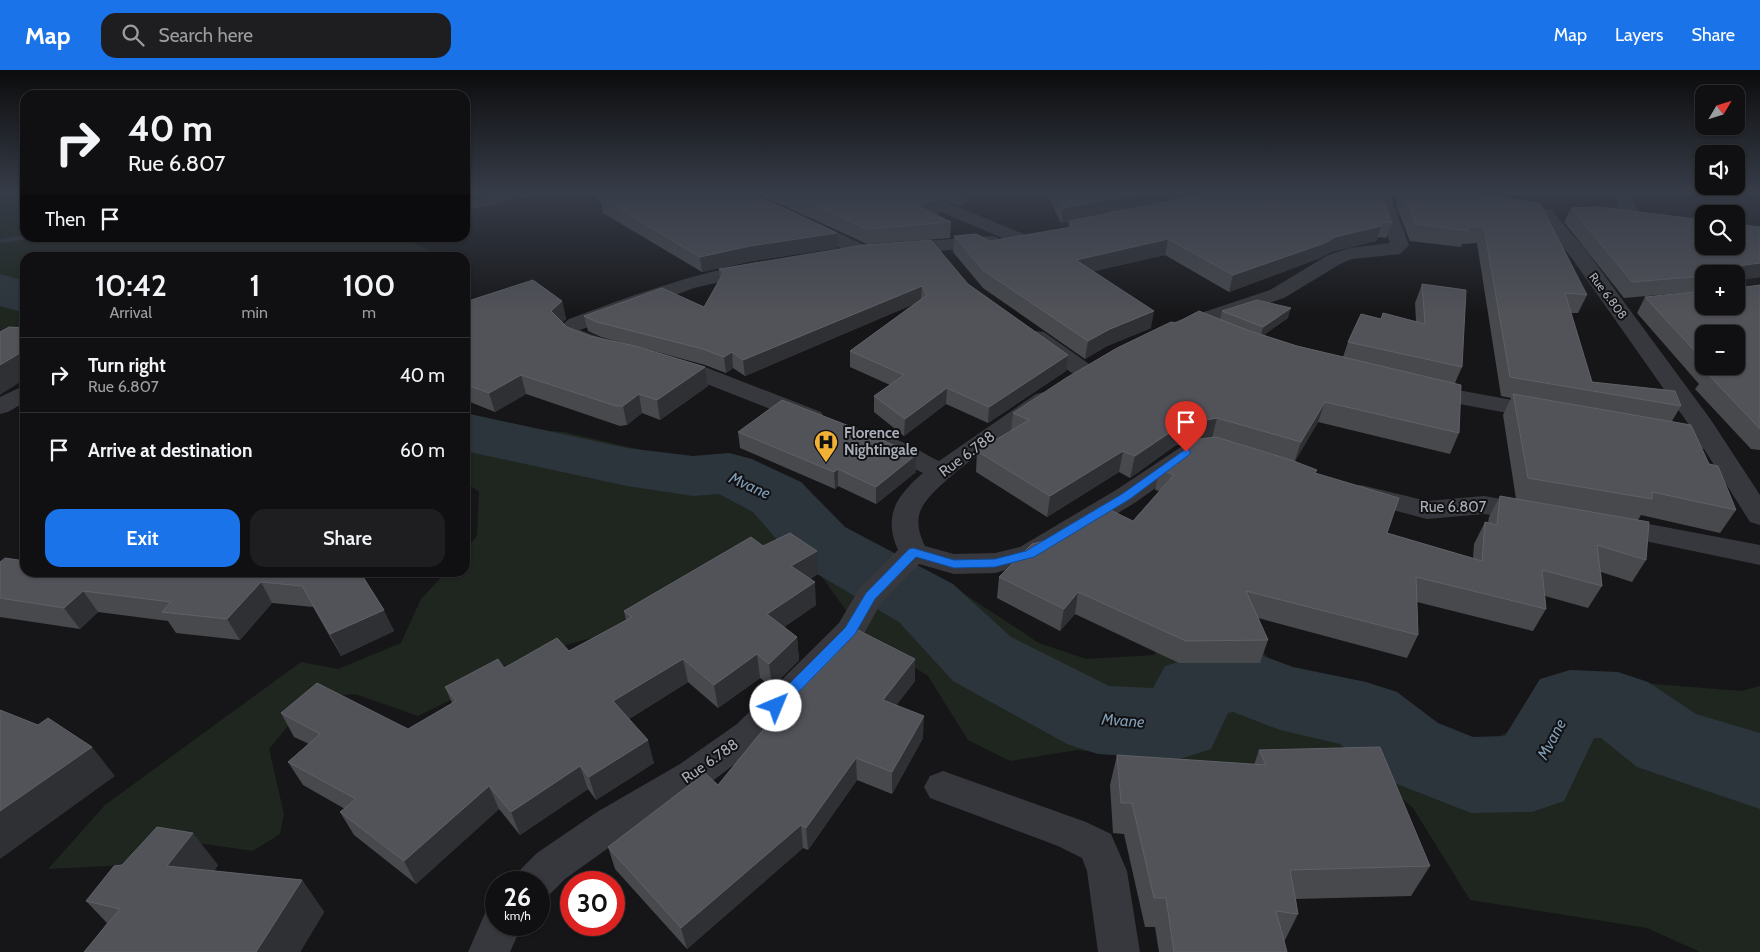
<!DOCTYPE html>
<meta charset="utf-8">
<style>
:root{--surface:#101012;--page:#1e1e20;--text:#f1f3f6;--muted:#9c9d9f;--line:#303032;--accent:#1a73e8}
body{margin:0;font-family:Cabin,sans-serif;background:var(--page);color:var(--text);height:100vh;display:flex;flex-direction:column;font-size:19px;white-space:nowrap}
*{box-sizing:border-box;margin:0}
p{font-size:16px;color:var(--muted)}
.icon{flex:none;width:28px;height:28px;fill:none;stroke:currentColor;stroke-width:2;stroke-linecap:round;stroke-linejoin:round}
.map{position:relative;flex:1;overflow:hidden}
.side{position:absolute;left:20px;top:182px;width:450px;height:325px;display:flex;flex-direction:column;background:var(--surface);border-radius:15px;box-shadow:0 1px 4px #0004,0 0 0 1px var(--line)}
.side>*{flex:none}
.guide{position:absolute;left:20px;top:20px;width:450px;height:152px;border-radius:15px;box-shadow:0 1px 4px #0004,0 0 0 1px var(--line);background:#101012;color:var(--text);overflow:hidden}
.needle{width:32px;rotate:52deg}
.tools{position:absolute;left:1695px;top:15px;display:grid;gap:10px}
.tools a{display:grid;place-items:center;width:50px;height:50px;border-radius:10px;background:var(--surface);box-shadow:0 1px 4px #0004,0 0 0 1px var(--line);font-size:25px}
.speed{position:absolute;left:485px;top:801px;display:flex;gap:10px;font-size:25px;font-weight:700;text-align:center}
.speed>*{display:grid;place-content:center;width:65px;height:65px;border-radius:50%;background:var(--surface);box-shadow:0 1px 4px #0004,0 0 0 1px var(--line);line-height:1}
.speed small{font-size:12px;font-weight:400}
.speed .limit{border:8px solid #d22;background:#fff;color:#111}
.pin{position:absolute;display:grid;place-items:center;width:42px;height:42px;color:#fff;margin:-51px -21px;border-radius:50% 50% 50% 0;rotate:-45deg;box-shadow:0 0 5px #0007}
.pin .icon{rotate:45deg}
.me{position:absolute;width:55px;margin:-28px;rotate:45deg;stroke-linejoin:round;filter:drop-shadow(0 0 4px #0008)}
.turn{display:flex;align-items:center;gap:18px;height:105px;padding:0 25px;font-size:22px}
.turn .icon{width:65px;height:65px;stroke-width:2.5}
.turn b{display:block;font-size:35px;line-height:42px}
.then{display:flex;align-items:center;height:48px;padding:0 25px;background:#0003;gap:10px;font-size:19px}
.eta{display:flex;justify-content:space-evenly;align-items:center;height:85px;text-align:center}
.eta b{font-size:30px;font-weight:600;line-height:35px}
.button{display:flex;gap:10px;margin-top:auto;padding:10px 25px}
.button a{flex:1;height:58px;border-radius:15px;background:var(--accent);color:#fff;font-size:20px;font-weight:600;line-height:58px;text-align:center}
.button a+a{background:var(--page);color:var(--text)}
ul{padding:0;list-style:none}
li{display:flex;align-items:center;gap:15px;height:75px;padding:0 25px;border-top:1px solid var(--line)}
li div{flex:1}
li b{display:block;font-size:19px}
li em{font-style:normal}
header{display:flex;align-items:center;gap:30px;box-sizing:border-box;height:70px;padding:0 25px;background:var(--accent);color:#fff}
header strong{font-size:24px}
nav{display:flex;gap:28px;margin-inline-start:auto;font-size:18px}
.search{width:350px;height:45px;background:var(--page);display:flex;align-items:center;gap:12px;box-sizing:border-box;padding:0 18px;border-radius:15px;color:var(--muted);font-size:19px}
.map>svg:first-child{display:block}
</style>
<header>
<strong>Map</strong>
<div class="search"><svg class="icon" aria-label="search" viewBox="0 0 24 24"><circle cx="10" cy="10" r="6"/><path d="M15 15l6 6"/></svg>Search here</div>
<nav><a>Map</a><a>Layers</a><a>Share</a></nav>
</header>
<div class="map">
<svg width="1760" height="882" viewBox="0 0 1760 882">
<rect width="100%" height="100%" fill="#161618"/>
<!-- green -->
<g fill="#1e261f">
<polygon points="0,122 25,122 25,168 407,168 423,178 449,187 25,188 25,270 0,277"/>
<polygon points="465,350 477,355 564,362 646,381 677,394 702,414 793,441 851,467 880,484 872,502 901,520 928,510 957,519 1039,573 1086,589 1154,585 1170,564 1251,567 1276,597 1344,618 1433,669 1458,674 1491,670 1617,611 1741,621 1760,616 1760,882 1700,882 1647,858 1470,830 1413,738 1372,703 1148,688 1077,680 1010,691 968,670 928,606 863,564 819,503 786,484 630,557 559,577 418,646 355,624 311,628 269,679 284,744 280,764 253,781 184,771 126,795 48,799 105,735 301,592 338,599 401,573 421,529 445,503 465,502 465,480 477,466 479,422 465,412"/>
</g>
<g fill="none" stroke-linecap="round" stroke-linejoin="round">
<!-- stream -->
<polygon fill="#2c353c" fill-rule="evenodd" points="25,165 25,168 28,169 0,173 0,169"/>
<!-- river -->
<g fill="#2c353c" fill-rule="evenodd">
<polygon points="0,204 25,211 25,243 0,236"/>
<polygon points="465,343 627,378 693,386 729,383 752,389 801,412 845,457 953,514 1011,567 1109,616 1153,618 1165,596 1195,587 1239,577 1293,597 1366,612 1397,622 1438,653 1473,667 1505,666 1540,609 1570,600 1618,602 1648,612 1696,644 1760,663 1760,739 1637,697 1601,668 1594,668 1564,731 1532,742 1471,743 1374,705 1340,674 1280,660 1233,642 1228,643 1211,679 1180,689 1098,684 1067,674 953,611 899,552 795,491 753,442 719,424 693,426 627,416 465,381"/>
</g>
<!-- street -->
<g fill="#37383d" fill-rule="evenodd">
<polygon points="507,122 536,122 534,125 465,141 465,131"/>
<polygon points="729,122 750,122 871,178 873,182 871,186 857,186 731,125"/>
<polygon points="900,122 922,122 1026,165 1029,169 1026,173 1014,173 902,125"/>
<polygon points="1280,122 1389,123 1409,175 1400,184 1352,189 1342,193 1284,228 1182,262 1175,264 1168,262 1164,258 1168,254 1270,220 1328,185 1350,178 1390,173 1376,132 1288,127 1282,125"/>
<polygon points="1483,122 1501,122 1514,133 1551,140 1585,179 1711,350 1760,425 1760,455 1750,452 1704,379 1652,368 1649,363 1652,358 1661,356 1694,362 1571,187 1539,148 1503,142"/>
<polygon points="1612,122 1628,122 1638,141 1635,145 1591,149 1585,148 1582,144 1585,140 1618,137"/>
<polygon points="991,166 997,167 1000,171 997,175 900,185 893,183 891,179 893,175 900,173"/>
<path d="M756,192L763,194L766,198L763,202L694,218L580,260L607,270L610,275L607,280C591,284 566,273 557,259L569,249C630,226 691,204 756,192Z"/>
<polygon points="1036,261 1044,262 1092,296 1095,301 1092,306 1084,308 1076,306 1028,272 1025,267 1028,262"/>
<polygon points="672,288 705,297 821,342 824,347 821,352 812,354 803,352 689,307 664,300 661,295 664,290"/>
<polygon points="1425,314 1545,336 1554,338 1557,343 1554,348 1545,350 1417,326 1413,321 1417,316"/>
<polygon points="25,315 25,332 8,342 0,344 0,327"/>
<path d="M1044,322L1052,324L1056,329L1052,334C1024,353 929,413 920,442C916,453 920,466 925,476L954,484L995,483L1020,477L1116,420L1181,377L1190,374L1199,377L1203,382L1199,387L1136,432L1040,491L995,503L954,504L919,494L881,533L861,569L761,674L706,716L625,766L565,809L549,825L539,829V812H515L521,799L537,783L597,742L680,694L737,654L839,553L859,519L898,480C883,446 896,426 923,403L873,378L869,373L873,368C894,362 920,382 939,391L1036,324Z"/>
<polygon points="1361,415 1427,431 1484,426 1540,436 1544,442 1540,448 1530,451 1484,444 1427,449 1351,429 1348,423 1351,417"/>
<polygon points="1612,447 1760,475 1760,495 1602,462 1598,456 1602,450"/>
<polygon points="943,701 1086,752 1111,764 1127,801 1140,882 1098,882 1087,801 1082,788 1058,776 930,728 924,717 930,706"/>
<polygon points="496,837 496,855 522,855 510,882 468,882 486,841"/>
</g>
</g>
<!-- wall -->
<g fill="#47494d" fill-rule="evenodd">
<polygon points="595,122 749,122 838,178 752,191 702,202 603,143 601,133 596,129"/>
<polygon points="754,122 923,122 940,129 939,144 935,145 951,152 950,168 867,174"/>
<polygon points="925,122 982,122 960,136"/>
<polygon points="1046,122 1380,122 1392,153 1386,168 1378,167 1376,171 1331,182 1320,188 1229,222 1165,185 1094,201 1151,258 1107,276 1085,289 983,218 953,182 954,166 990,171 1068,158 1069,152 1061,153"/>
<polygon points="1400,122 1458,122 1587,225 1578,243 1571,243 1592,312 1681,336 1672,351 1709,394 1736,440 1720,463 1641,445 1638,450 1646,490 1632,512 1601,502 1602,516 1588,538 1545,526 1546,539 1533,561 1417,532 1418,565 1407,588 1258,548 1268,570 1260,593 1179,593 1075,544 1060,561 997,528 999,507 1133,451 1159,421 1155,420 1160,399 1197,371 1176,375 1130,408 1119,402 1047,447 976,402 977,381 1011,361 1013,343 1176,253 1220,250 1222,241 1288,248 1263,265 1297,276 1343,287 1348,272 1381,249 1416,251 1415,233 1422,214 1462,297 1455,313 1459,363 1450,384 1318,352 1295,391 1316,403 1387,463 1473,488 1474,474 1485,452 1488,453 1489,447 1500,426 1516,429 1503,345 1511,328 1501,326 1477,173 1462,174 1461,177 1410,171 1396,135"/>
<path d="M1571,138L1760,157V207L1744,209L1746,217L1760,215V380L1751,379L1695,319L1699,314L1637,243L1645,227L1704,236L1736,204H1704V221L1624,228L1564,152ZM1704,264L1736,296H1704Z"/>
<polygon points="719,199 968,214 1068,285 1066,301 988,353 946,334 904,366 874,342 874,326 890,315 850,297 850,281 914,234 745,306 733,298 726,303 705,295 639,277 705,297 708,316 660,350 642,343 627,355 620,356 526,324 495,342 465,330 465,232 562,231 566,249 562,252 567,257 590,266 633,276 601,267 588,261 584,246 704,237 720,208"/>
<polygon points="738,362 916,402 876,434 838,416 835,419 740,378"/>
<polygon points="763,476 818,504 810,509 816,535 784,557 797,567 799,590 772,617 760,608 718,638 688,612 629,649 654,693 596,730 588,719 520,765 499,739 416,814 354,765 340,742 345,739 303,715 288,692 309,674 294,667 281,643 408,659 452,633 445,617 504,598 569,581 626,550 624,541"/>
<polygon points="0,492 362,505 394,561 341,586 313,537 272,533 240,570 176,563 168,551 98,542 80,559 0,547"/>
<polygon points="915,589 915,611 896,635 923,668 892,724 857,710 808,780 803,778 687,879 615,799 608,777 718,715 796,619 796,616 829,592"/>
<polygon points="1259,680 1430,796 1411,826 1296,829 1298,844 1284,872 1287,882 1159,882 1155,857 1145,857 1124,764 1113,763 1110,715 1117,685 1254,695"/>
<polygon points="218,795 214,801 302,810 324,842 300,882 84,882 107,853 86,831"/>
</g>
<!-- shaded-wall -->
<g fill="#2f3033">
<polygon points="961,122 982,122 960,136"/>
<polygon points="1144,122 1219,122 1061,153 1063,138"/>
<polygon points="940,129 939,144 917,151 918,136"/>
<polygon points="1383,152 1376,171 1331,182 1320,188 1229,222 1233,205 1335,167"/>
<polygon points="837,163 838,178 752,191 702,202 700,187 750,176"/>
<polygon points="1168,169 1165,185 1074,206 1076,190"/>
<polygon points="1760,193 1760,207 1736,210 1715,199"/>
<polygon points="922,216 921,231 745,306 743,290"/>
<polygon points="562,231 566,249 555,259 551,241"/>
<polygon points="1291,238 1288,248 1260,268 1263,257"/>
<polygon points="1154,241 1151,258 1107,276 1085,289 1088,271 1110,259"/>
<polygon points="25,280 25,309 0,325 0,295"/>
<polygon points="732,282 733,298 726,303 724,287"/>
<polygon points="1068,285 1066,301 988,353 989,337"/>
<polygon points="705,297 708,316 660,350 657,330"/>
<polygon points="521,305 526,324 495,342 489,323"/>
<polygon points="947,318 946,334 904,366 905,349"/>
<polygon points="639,324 642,343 627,355 623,336"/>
<polygon points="1325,332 1318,352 1294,393 1301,372"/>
<polygon points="1217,348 1212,368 1176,375 1130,408 1135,386 1181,355"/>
<polygon points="1123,381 1119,402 1047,447 1050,426"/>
<polygon points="916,385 916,402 876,434 876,417"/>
<polygon points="838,399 838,416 835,419 834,402"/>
<polygon points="817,481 818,504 793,519 791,496"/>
<polygon points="261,512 272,533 240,570 227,549"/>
<polygon points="815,512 816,535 769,567 767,544"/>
<polygon points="83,521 98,542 80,559 64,538"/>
<polygon points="1078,522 1075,544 1060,561 1064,539"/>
<polygon points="384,540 394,561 341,586 330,564"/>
<polygon points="797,567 799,590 772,617 769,594"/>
<polygon points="757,584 760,608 718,638 714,615"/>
<polygon points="683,589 688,612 619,655 613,631"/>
<polygon points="915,589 915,611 883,653 883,630"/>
<polygon points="924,646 923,668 892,724 892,702"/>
<polygon points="648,670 654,693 596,730 589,707"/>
<polygon points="92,677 115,706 0,789 0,741"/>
<polygon points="856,688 857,710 808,780 806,758"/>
<polygon points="580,696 588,719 520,765 511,742"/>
<polygon points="489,716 499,739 416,814 404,791"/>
<polygon points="801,755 803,778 687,879 681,858"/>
<polygon points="193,763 218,795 194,829 167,796"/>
<polygon points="302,810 324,842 300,882 256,882"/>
</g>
<!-- building -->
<g fill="#525359" stroke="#5f6168">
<polygon points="604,122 749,122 837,163 750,176 700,187 601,128 610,126"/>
<polygon points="784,122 923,122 940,129 918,136 951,152 867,159"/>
<polygon points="1055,122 1144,122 1063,138"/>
<polygon points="1216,122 1380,122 1392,153 1383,152 1381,156 1335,167 1325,173 1233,205 1168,169 1076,190 1154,241 1110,259 1088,271 984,201 954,166 976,164 990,171 1072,157 1069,151"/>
<polygon points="1402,122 1458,122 1540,133 1587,225 1565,223 1592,312 1675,321 1681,336 1510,307 1484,157 1468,157 1468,161 1416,154"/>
<polygon points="1599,137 1704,150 1704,176 1736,176 1736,154 1760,157 1760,193 1715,199 1735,204 1704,204 1704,206 1632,212 1571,138"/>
<polygon points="931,170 968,214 1068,285 989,337 947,318 905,349 874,326 904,305 850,281 927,225 922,216 743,290 732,282 724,287 703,279 597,252 584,246 662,218 704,237 724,202 719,199 864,175"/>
<polygon points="1736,204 1743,206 1746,217 1760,215 1760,359 1706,302 1714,303 1708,296 1736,296 1736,264 1704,264 1704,291 1645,227 1704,221 1704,236 1736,236"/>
<polygon points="533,210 562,231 551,241 567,257 590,266 635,276 705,297 657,330 639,324 623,336 616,336 521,305 489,323 465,314 465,232"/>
<polygon points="1422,214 1466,220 1462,297 1348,272 1361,244 1381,249 1383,243 1425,254"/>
<polygon points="1257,230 1291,238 1263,257 1222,241"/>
<polygon points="1199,241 1247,260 1297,276 1461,315 1459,363 1325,332 1301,372 1217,348 1181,355 1135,386 1123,381 1050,426 977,381 1029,350 1013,343 1066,308 1117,278 1171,252 1176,253"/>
<polygon points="9,257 25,258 25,280 0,295 0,262"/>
<polygon points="1513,324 1691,355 1709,394 1718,396 1736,440 1652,422 1652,429 1528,408"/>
<polygon points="782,330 862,361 916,385 876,417 838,399 834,402 738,362"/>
<polygon points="1216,367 1291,390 1317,400 1315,403 1399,428 1387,463 1482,491 1485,452 1497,455 1500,426 1649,452 1646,490 1597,475 1602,516 1542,500 1546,539 1416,507 1418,565 1246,521 1268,570 1186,571 1078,522 1064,539 999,507 1032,474 1044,471 1102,436 1133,451 1174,405 1160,399 1200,369"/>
<polygon points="790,463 817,481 791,496 815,512 767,544 797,567 769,594 757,584 714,615 683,589 613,631 648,670 589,707 580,696 511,742 489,716 404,791 340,742 356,729 288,692 320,664 281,643 317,613 408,659 456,631 445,617 498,589 504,598 557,568 569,581 632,547 624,541 751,467 763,476"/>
<polygon points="5,488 25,491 25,502 360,502 384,540 330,564 302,516 261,512 227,549 162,542 171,532 83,521 64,538 0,528 0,492"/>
<polygon points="856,559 915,589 883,630 924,646 892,702 856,688 806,758 801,755 681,858 608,777 705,703 718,715 798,617 796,616 823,588 829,592"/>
<polygon points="0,640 38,655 48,648 92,677 0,741"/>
<polygon points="1380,677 1430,796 1290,800 1298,844 1276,841 1287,882 1174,882 1166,828 1154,828 1132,733 1121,733 1117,685 1266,695 1259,680"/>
<polygon points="157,757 193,763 167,796 302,810 256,882 84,882 120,839 86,831 114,796 122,795"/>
</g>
<!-- sky -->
<linearGradient id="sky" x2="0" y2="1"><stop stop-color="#0c0c0d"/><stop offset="0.5" stop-color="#363c48"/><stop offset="1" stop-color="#363c48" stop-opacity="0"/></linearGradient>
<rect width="1760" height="245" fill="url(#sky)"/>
<!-- route -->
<polygon fill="#1a73e8" stroke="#114b97" points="1186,379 1190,380 1190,384 1130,429 1034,487 995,497 954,498 916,487 875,529 855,564 781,640 771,640 769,636 771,632 845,558 866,523 909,479 913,478 954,490 995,489 1026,481 1122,424"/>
<!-- icons -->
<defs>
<g id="hospital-pin" transform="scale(1.25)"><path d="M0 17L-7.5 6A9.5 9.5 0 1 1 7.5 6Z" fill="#f2b134" stroke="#111113"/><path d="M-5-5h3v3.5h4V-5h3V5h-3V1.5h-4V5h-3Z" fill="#111"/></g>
</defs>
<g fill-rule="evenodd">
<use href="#hospital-pin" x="826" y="372"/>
</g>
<g text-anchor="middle" stroke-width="4" stroke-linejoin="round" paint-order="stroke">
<!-- far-street labels -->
<g font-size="12" fill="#a8adb8" stroke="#111113">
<text transform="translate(1608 226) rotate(53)" y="4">Rue 6.808</text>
</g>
<!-- poi labels -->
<g font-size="15" font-weight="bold" fill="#a8adb8" stroke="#111113" text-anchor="start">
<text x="844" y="368">Florence<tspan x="844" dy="17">Nightingale</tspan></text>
</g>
<!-- street labels -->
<g font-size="15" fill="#a8adb8" stroke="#111113">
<text transform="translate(967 384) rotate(-37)" y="5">Rue 6.788</text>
<text x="1453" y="442">Rue 6.807</text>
<text transform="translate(710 691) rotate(-35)" y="5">Rue 6.788</text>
</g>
<!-- water labels -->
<g font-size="16" font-style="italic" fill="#7f9bb3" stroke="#111113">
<text transform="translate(750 415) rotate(24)" y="6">Mvane</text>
<text transform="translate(1123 650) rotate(4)" y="6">Mvane</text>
<text transform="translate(1551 669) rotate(-62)" y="6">Mvane</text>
</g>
</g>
</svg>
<div class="tools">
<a><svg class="needle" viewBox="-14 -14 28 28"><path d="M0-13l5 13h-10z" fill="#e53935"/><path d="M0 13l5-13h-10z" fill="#9c9d9f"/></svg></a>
<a><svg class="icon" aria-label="sound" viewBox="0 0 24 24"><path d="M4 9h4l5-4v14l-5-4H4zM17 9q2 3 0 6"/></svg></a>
<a><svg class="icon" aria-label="search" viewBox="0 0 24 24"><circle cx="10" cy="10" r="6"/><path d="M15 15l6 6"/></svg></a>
<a>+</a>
<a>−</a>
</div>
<div class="speed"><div>26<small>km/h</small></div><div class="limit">30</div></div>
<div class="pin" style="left:1186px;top:382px;background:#d93025"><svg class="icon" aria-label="arrive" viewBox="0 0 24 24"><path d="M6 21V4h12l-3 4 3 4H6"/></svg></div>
<svg class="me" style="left:776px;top:636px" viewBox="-20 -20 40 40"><circle r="19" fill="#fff"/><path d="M0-13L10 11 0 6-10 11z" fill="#1a73e8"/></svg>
<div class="guide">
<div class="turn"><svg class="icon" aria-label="right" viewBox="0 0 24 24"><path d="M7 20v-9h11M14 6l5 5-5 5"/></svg><div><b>40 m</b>Rue 6.807</div></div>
<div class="then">Then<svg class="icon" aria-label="arrive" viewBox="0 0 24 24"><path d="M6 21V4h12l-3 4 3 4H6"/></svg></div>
</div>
<section class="side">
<div class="eta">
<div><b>10:42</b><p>Arrival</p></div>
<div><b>1</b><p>min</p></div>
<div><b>100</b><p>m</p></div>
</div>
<ul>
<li><svg class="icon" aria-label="right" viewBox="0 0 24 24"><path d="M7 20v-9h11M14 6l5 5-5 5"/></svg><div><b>Turn right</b><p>Rue 6.807</p></div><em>40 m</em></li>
<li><svg class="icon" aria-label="arrive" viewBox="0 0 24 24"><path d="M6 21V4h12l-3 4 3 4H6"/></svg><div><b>Arrive at destination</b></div><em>60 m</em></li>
</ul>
<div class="button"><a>Exit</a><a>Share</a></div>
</section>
</div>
